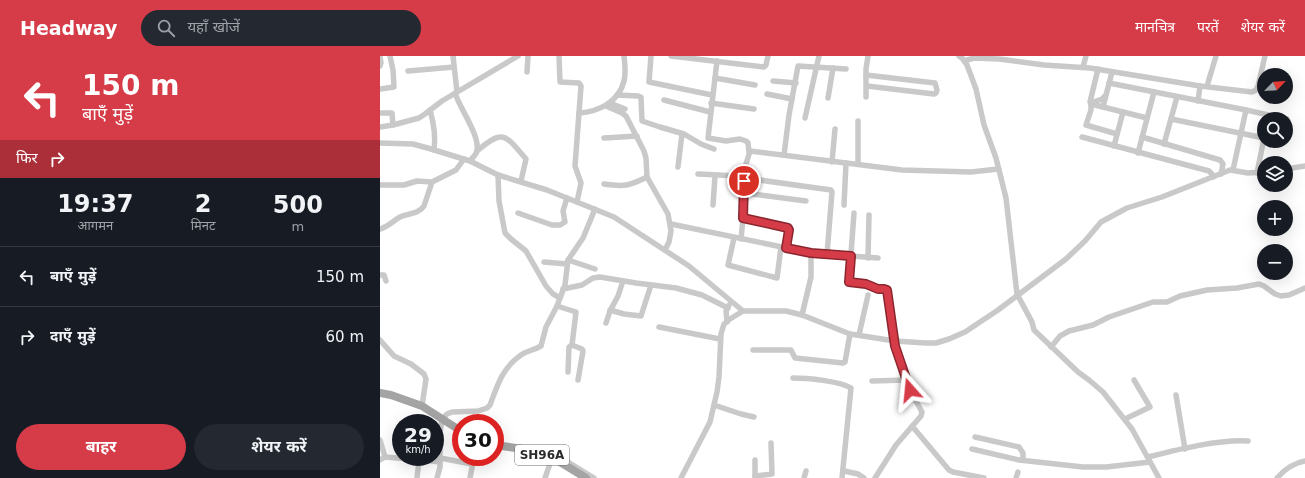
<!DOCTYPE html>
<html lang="hi">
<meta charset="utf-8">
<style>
:root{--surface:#171b24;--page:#242831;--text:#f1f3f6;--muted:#9ea1a6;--line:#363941;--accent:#d63b48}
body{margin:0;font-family:"DejaVu Sans","Noto Sans Devanagari",sans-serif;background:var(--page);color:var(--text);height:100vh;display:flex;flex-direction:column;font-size:15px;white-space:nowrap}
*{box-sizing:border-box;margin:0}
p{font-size:13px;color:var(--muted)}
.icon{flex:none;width:22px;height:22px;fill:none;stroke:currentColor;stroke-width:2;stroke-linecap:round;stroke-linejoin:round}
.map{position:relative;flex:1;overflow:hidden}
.sheet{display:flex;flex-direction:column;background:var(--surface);width:380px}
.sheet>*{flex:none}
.banner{background:#d63b48;color:#fff;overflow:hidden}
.needle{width:26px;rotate:65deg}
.controls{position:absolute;left:877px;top:12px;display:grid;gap:8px}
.controls a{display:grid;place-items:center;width:36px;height:36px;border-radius:50%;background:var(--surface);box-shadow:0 4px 16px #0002;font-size:20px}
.speed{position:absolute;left:12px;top:358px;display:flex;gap:8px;font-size:20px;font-weight:700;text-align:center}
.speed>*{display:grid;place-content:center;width:52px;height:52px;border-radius:50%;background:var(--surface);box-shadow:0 4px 16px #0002;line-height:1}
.speed small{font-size:10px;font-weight:400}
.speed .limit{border:6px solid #d22;background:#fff;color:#111}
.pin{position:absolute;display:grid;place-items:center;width:34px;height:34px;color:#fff;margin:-17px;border:2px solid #fff;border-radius:50%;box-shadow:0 1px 4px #0007}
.me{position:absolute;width:44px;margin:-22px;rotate:342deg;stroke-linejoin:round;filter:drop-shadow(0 0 3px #0008)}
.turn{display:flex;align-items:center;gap:14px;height:84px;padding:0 16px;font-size:18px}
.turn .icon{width:52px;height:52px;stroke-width:2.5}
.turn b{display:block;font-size:28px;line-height:34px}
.then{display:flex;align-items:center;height:38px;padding:0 16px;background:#0003;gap:8px;font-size:15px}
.eta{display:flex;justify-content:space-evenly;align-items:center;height:68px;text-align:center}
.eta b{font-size:24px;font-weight:700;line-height:28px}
.action{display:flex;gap:8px;margin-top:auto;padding:8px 16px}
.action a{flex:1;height:46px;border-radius:24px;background:var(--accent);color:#fff;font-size:16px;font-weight:700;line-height:46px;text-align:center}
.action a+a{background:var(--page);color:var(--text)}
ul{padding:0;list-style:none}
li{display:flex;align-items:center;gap:12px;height:60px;padding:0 16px;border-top:1px solid var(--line)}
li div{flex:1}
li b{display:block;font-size:15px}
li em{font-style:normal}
header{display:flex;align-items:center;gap:24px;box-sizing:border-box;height:56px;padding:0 20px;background:var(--accent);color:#fff}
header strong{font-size:19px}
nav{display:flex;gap:22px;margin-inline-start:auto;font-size:14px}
.search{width:280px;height:36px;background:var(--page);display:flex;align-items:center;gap:10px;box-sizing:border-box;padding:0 14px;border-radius:22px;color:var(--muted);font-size:15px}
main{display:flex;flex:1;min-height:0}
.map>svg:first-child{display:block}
</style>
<header>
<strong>Headway</strong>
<div class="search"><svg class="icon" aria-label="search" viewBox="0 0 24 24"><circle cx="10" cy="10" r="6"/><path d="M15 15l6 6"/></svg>यहाँ खोजें</div>
<nav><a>मानचित्र</a><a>परतें</a><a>शेयर करें</a></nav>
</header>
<main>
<section class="sheet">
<div class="banner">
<div class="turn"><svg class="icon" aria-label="left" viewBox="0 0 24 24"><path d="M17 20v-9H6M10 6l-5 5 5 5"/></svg><div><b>150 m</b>बाएँ मुड़ें</div></div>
<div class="then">फिर<svg class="icon" aria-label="right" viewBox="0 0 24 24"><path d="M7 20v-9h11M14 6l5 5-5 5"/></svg></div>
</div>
<div class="eta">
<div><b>19:37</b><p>आगमन</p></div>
<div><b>2</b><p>मिनट</p></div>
<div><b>500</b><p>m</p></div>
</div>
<ul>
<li><svg class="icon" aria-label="left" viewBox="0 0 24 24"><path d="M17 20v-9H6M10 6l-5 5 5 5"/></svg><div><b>बाएँ मुड़ें</b></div><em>150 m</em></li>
<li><svg class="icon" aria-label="right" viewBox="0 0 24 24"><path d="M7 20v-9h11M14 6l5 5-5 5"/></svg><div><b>दाएँ मुड़ें</b></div><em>60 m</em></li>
</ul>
<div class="action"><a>बाहर</a><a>शेयर करें</a></div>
</section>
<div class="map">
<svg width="925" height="422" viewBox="0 0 925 422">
<rect width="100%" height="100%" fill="#fff"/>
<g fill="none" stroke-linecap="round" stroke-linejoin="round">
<!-- minor -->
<g stroke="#c9c9c9" stroke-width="5.5">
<polyline points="73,0 77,36"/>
<polyline points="179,0 180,26 199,27 201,30 195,110 201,127 197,146"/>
<polyline points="271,0 269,26 332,39"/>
<polyline points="291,0 384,11 386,9 388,0"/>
<polyline points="579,0 583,3 587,9 596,33 604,69 616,102 626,142 637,238 652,266 654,274 698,316 709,324 723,336 752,373 779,422"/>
<polyline points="0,1 1,7 0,10"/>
<polyline points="337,5 328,82 346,85 360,83 366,85 368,87 369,96"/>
<polyline points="584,5 594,2 619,3 664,9 710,12 820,30 872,36 876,34 878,30 885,0"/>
<polyline points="703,11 706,0"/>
<polyline points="718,13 710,46 711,48 767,62"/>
<polyline points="28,15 74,11"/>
<polyline points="147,16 148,0"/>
<polyline points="486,19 555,27 557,34 556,37 554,38 487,30"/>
<polyline points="335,22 375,29"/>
<polyline points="393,25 416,27"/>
<polyline points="729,27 866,54 853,114"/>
<polyline points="827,30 836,0"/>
<polyline points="0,33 14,31 13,14 10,0"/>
<path d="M75,37C80,53 100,79 97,95C96,99 92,102 90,105"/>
<polyline points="387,38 412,43"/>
<polyline points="237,39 258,40 261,41 262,65 280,71 304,78 321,88 334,93"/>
<polyline points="486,41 486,13 488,0"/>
<polyline points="448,42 453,12"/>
<polyline points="284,44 330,56"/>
<polyline points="818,45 820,30"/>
<polyline points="230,47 245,53"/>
<polyline points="331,47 374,53"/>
<polyline points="711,47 722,43 725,40"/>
<polyline points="711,48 711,54 706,69 737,78"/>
<polyline points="226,50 242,57 246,60 264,95 266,102 267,121 288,158 291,175 289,186 285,194"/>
<polyline points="723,51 732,16"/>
<path d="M50,54C54,68 56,80 54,94"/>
<polyline points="866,54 907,63 908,65 906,75"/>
<polyline points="0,57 12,57 13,69"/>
<path d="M199,57C218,56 239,46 244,25C246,17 245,8 244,0"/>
<polyline points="425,62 439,0"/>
<polyline points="791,63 884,82"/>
<polyline points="0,71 13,69 39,62 45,58 62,45 138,0"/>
<polyline points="702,81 829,115 832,118 833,121"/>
<polyline points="762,81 840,104 843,108 841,118"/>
<polyline points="224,82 257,80"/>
<polyline points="901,85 904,85"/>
<polyline points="0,87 33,88 51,93 90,105 118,119 167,134 234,161 309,210 363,255"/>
<polyline points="784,88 797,41"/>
<polyline points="734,90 743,56"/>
<path d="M97,95C124,72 125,79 146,103L141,125"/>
<polyline points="758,97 774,36"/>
<polyline points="404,99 409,59 418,10 466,13"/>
<polyline points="452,106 455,73"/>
<polyline points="478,108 478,65"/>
<polyline points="298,111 302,78"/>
<polyline points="906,113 925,110"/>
<polyline points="877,117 884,82"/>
<polyline points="318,118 359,120 364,122"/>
<polyline points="118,119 119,145 125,177 131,183 146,195 166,230 173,238 180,242"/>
<polyline points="362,121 370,95 522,114 591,116 618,113"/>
<path d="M224,128C244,131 249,130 267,121"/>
<polyline points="0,129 24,129 37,125 52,126"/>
<polyline points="364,137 426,145"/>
<polyline points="333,149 335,120"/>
<polyline points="464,149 466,107"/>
<polyline points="138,157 172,169 180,169 185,166 183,155 187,142"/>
<polyline points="474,157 469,225 471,227 486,228 498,233 505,233 508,237 515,290 530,334 542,356 541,360 516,389 495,422"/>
<polyline points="363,162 407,171 409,174 406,192"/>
<polyline points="291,168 431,197 431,221 422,259"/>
<path d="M0,173C8,171 13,165 20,161C28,157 38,159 44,150L52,126L76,114L84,103"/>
<polyline points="354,182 348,209 397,222 401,191"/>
<polyline points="361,183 363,162 364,123 365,122 451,134 452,136 447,198"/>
<polyline points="431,197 498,202"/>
<polyline points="488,202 489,159"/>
<polyline points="188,204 215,213"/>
<polyline points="164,206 187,208"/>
<polyline points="0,219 4,219 6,225"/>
<polyline points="183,233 202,229 213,222 220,221 256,227 296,232 322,239 348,252"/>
<polyline points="177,250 196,256 192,289 202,293 203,295 198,324"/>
<polyline points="230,254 244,258 261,260 271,229"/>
<polyline points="347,266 346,255 349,249"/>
<polyline points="226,267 230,255 238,240 243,225"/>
<polyline points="279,271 340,283"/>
<polyline points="479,279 488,239"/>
<polyline points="0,284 14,300 31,308 44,318 46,323 42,350"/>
<polyline points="671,291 680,280 689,275 713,269 729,261 773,246 787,246 800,240 827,234 857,232 879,228 884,230 895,238 901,240 909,239 925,232"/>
<polyline points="373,294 411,294 415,302 463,307 465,306 470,278"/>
<polyline points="188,316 189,291 192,289"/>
<path d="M413,322C427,322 460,325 471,332L462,422"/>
<polyline points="492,325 527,324"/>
<polyline points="796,339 805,393"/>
<polyline points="334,349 361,358 374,361"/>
<polyline points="745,363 770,351 754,324"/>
<polyline points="532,370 569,414 573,416 604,422"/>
<polyline points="595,381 639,391 643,397 643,404"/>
<polyline points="0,384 5,401"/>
<polyline points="592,393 639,404 703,411 726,411 770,406"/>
<path d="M768,401C796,394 839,383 868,385"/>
<polyline points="60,402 92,408"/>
<polyline points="0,404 5,401 43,404 60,406"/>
<polyline points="182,406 188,406 214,422"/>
<polyline points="464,415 478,418 484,422"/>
<polyline points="375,420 392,418 391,387"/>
<polyline points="37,422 39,404"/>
<path d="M57,422L60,411V395L59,385L62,363L67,358L72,356L98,355L107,352L110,349C117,330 123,311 141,299C147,295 154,294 161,290L166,271L177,250L185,229L188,204L203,182L215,153"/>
<polyline points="90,422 94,401"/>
<polyline points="165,422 172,402"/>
<polyline points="301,422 330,366 337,336 339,321 341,278 344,268 350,263 363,255 406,255 422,259 470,278 515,285 546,287 556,287 569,283 585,276 618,254 686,203 705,185 721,166 747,152 782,141 850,114 868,117 884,116"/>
<polyline points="375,422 375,404"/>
<polyline points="424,422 426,415"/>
<polyline points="636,422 638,416"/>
<path d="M897,422C904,414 914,407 925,405"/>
</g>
<!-- primary -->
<g stroke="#a4a4a4" stroke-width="8">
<polyline points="0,337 11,339 42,350 81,375"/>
<polyline points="115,389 150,394 180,406 206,422"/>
</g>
</g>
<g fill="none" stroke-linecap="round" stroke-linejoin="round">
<!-- route casing -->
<g stroke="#8b262f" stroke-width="10">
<polyline id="route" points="364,125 363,162 408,172 409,174 406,192 431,197 471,200 469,226 486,228 498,233 504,233 507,234 515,290 530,334"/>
</g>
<!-- route -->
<use href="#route" stroke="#d63b48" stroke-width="7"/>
</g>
<g text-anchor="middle" stroke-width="4" stroke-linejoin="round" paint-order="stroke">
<!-- shield labels -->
<rect fill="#fff" stroke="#6b6b6b" stroke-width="1" x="135" y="389" width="54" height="20" rx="3"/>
<g font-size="12" font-weight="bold" fill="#2c2c2c">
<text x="162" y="403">SH96A</text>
</g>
</g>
</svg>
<div class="controls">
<a><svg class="needle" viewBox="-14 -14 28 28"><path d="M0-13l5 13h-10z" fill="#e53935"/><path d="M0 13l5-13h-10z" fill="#9ea1a6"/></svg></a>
<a><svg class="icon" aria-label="search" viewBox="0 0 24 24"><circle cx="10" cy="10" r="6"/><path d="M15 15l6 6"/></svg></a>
<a><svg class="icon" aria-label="layers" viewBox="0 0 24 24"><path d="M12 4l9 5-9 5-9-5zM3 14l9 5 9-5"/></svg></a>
<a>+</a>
<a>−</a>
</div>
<div class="speed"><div>29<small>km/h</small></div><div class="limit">30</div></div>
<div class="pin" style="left:364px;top:125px;background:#d93025"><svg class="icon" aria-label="arrive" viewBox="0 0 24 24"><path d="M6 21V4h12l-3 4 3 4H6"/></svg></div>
<svg class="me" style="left:530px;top:334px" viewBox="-20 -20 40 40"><path d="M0-17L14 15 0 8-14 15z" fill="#d63b48" stroke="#fff" stroke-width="4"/></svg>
</div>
</main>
